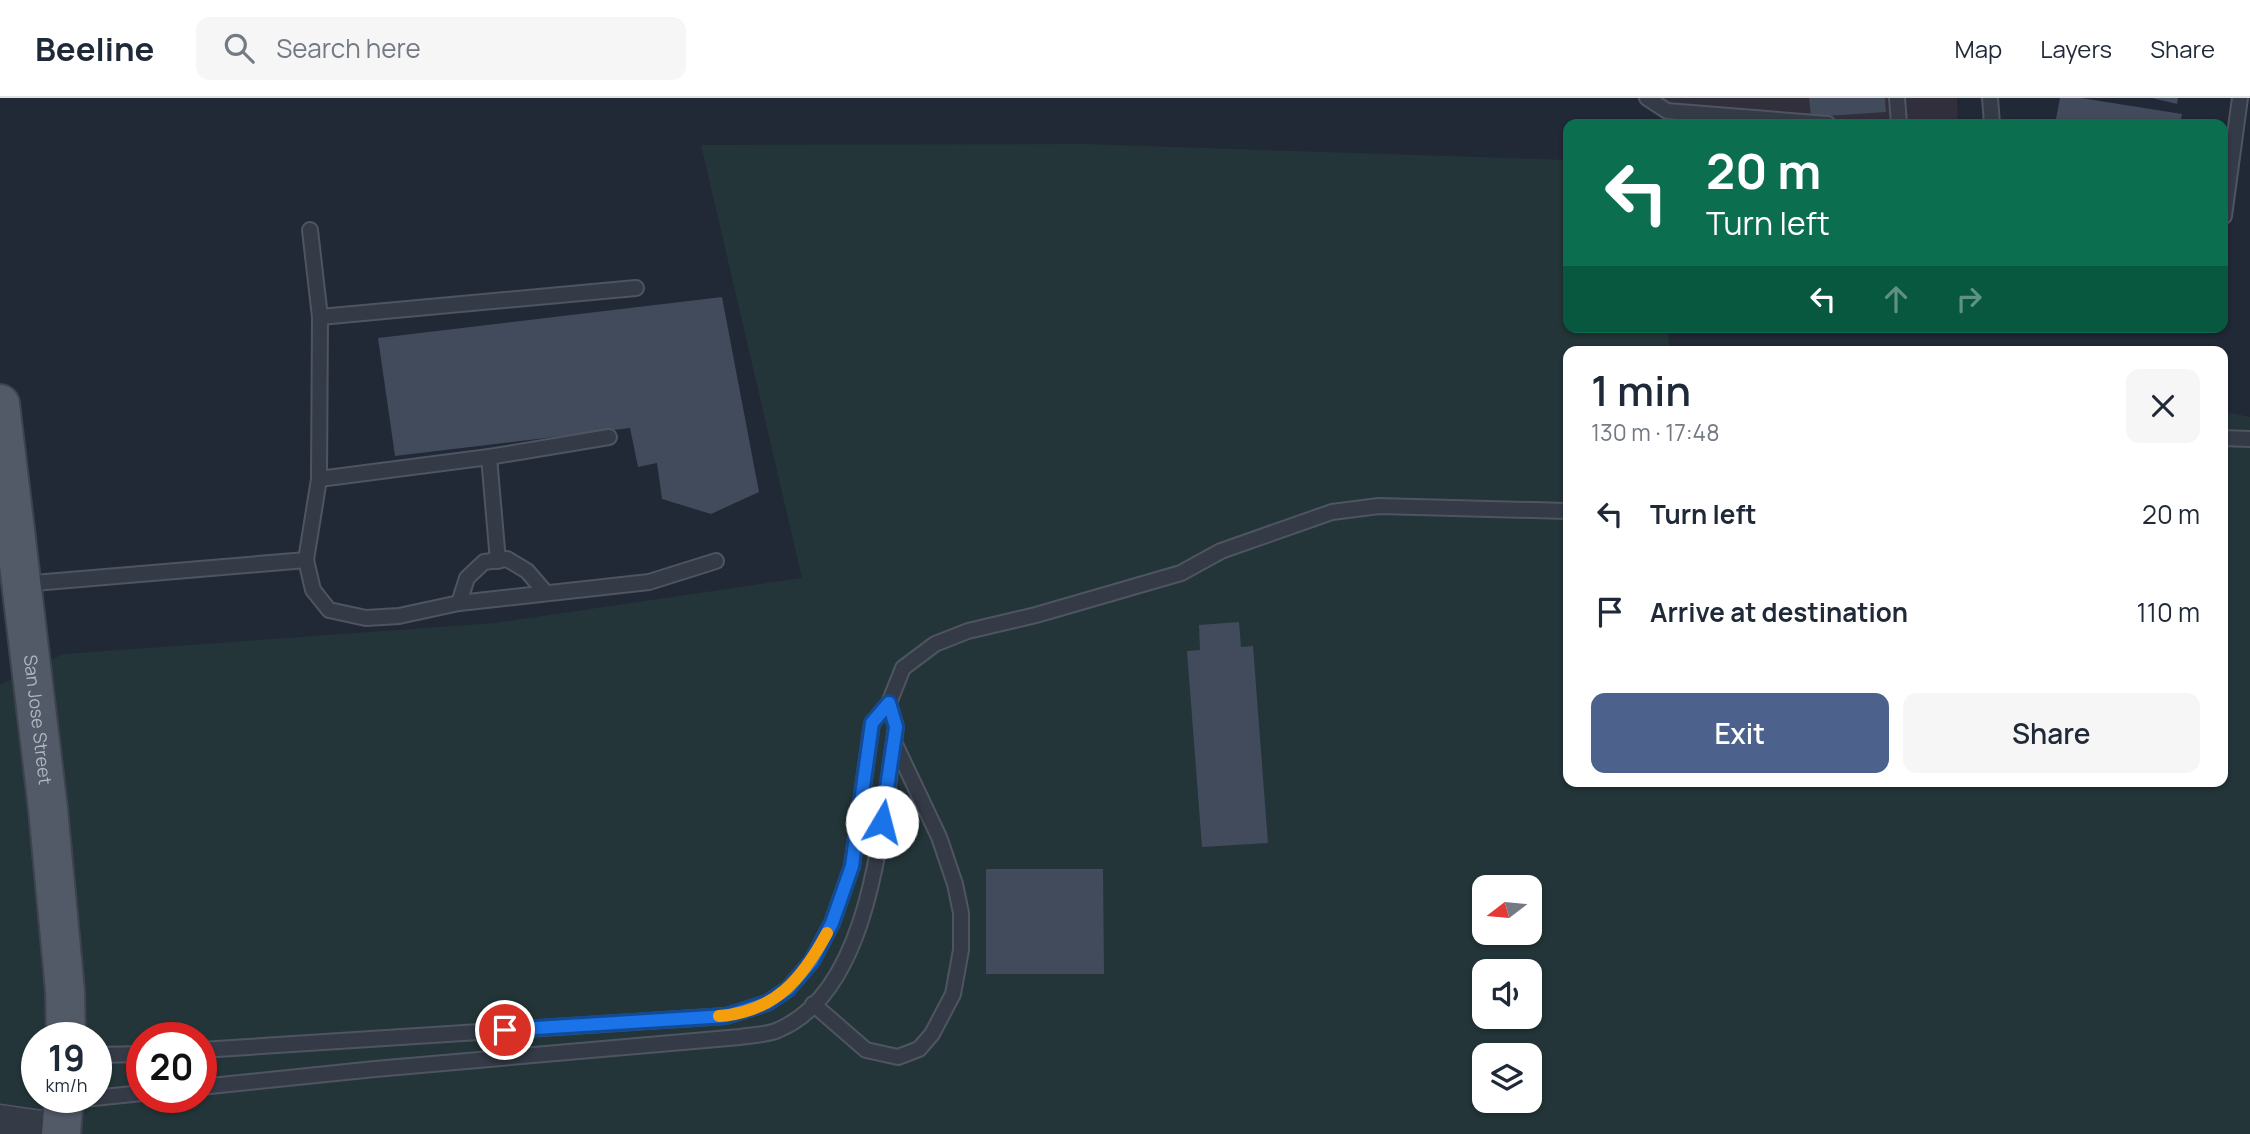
<!DOCTYPE html>
<meta charset="utf-8">
<style>
:root{--surface:#fff;--page:#f6f6f7;--text:#1f2937;--muted:#747a83;--line:#e0e1e3;--accent:#4c628c}
body{margin:0;font-family:Manrope,sans-serif;background:var(--page);color:var(--text);height:100vh;display:flex;flex-direction:column;font-size:26px;white-space:nowrap}
*{box-sizing:border-box;margin:0}
p{font-size:23px;color:var(--muted)}
.icon{flex:none;width:38px;height:38px;fill:none;stroke:currentColor;stroke-width:2;stroke-linecap:round;stroke-linejoin:round}
.map{position:relative;flex:1;overflow:hidden}
.details{position:absolute;left:1563px;top:248px;width:665px;height:441px;display:flex;flex-direction:column;background:var(--surface);border-radius:14px;box-shadow:0 2px 5px #0004}
.details>*{flex:none}
.hud{position:absolute;left:1563px;top:21px;width:665px;height:214px;border-radius:14px;box-shadow:0 2px 5px #0004;background:#0b6e4f;color:#fff;overflow:hidden}
.needle{width:46px;rotate:254deg}
.tools{position:absolute;left:1472px;top:777px;display:grid;gap:14px}
.tools a{display:grid;place-items:center;width:70px;height:70px;border-radius:14px;background:var(--surface);box-shadow:0 2px 5px #0004;font-size:35px}
.speed{position:absolute;left:21px;top:924px;display:flex;gap:14px;font-size:35px;font-weight:700;text-align:center}
.speed>*{display:grid;place-content:center;width:91px;height:91px;border-radius:50%;background:var(--surface);box-shadow:0 2px 5px #0004;line-height:1}
.speed small{font-size:18px;font-weight:400}
.speed .limit{border:10px solid #d22;background:#fff;color:#111}
.pin{position:absolute;display:grid;place-items:center;width:60px;height:60px;color:#fff;margin:-30px;border:4px solid #fff;border-radius:50%;box-shadow:0 2px 7px #0007}
.me{position:absolute;width:77px;margin:-38px;rotate:8deg;stroke-linejoin:round;filter:drop-shadow(0 0 5px #0008)}
.turn{display:flex;align-items:center;gap:24px;height:147px;padding:0 28px;font-size:32px}
.turn .icon{width:91px;height:91px;stroke-width:2.5}
.turn b{display:block;font-size:49px;line-height:60px}
.lanes{display:flex;align-items:center;height:66px;padding:0 28px;background:#0003;justify-content:center;gap:35px;direction:ltr}
.lanes .off{opacity:.35}
.round{display:grid;place-items:center;flex:none;width:74px;height:74px;border-radius:14px;background:var(--page)}
.head{display:flex;align-items:center;justify-content:space-between;height:119px;padding:0 28px}
h1{font-size:42px;font-weight:600;line-height:52px}
.primary-button{display:flex;gap:14px;margin-top:auto;padding:14px 28px}
.primary-button a{flex:1;height:80px;border-radius:14px;background:var(--accent);color:#fff;font-size:28px;font-weight:600;line-height:80px;text-align:center}
.primary-button a+a{background:var(--page);color:var(--text)}
ul{padding:0;list-style:none}
li{display:flex;align-items:center;gap:21px;height:98px;padding:0 28px}
li div{flex:1}
li b{display:block;font-size:26px}
li em{font-style:normal}
header{display:flex;align-items:center;gap:42px;box-sizing:border-box;height:98px;padding:0 35px;background:var(--surface);border-bottom:2px solid var(--line)}
header strong{font-size:33px}
nav{display:flex;gap:38px;margin-inline-start:auto;font-size:24px}
.search{width:490px;height:63px;background:var(--page);display:flex;align-items:center;gap:18px;box-sizing:border-box;padding:0 24px;border-radius:14px;color:var(--muted);font-size:26px}
.map>svg:first-child{display:block}
</style>
<header>
<strong>Beeline</strong>
<div class="search"><svg class="icon" aria-label="search" viewBox="0 0 24 24"><circle cx="10" cy="10" r="6"/><path d="M15 15l6 6"/></svg>Search here</div>
<nav><a>Map</a><a>Layers</a><a>Share</a></nav>
</header>
<div class="map">
<svg width="2250" height="1036" viewBox="0 0 2250 1036">
<rect width="100%" height="100%" fill="#212836"/>
<!-- medical -->
<polygon fill="#312f3b" points="1660,0 1957,0 1958,26 1790,19 1661,3"/>
<!-- green -->
<path fill="#233538" fill-rule="evenodd" d="M1085,46L1568,62V229H1667L1670,254H1568V684H2222L2223,313L2250,319V1036H0V587L63,556L495,525L802,480L701,47ZM1484,789H1530V835H1484ZM1484,873H1530V919H1484ZM37,940H96V999H37ZM142,940H201V999H142ZM1484,957H1530V1003H1484Z"/>
<!-- building -->
<g fill="#424b5b">
<polygon points="1809,0 1885,0 1886,14 1811,19"/>
<polygon points="2060,0 2081,0 2182,16 2180,26 2055,26"/>
<polygon points="2152,0 2178,0 2177,6"/>
<polygon points="722,199 759,394 711,416 662,401 657,365 638,369 630,330 395,358 378,240"/>
<polygon points="1239,524 1241,549 1253,548 1268,745 1202,749 1187,553 1200,552 1199,527"/>
<polygon points="986,771 1103,771 1104,876 986,876"/>
</g>
<g fill="none" stroke-linecap="round" stroke-linejoin="round">
<!-- service casing -->
<g stroke="#4e5561" stroke-width="18">
<g id="service">
<polyline points="1647,0 1667,13 1828,26"/>
<polyline points="1897,0 1899,26"/>
<polyline points="1990,0 1992,26"/>
<polyline points="2224,118 2240,0"/>
<polyline points="310,132 320,219 319,381 306,462 313,492 329,512 366,520 399,518 459,505 649,484 716,463"/>
<polyline points="320,219 636,190"/>
<polyline points="2222,340 2250,341"/>
<polyline points="489,359 498,463"/>
<polyline points="319,381 489,359 609,339"/>
<polyline points="22,486 306,462"/>
<polyline points="459,505 467,480 484,464 507,461 527,473 546,495"/>
<polyline points="889,605 903,570 935,546 968,533 1036,517 1181,475 1221,453 1332,414 1379,408 1568,413"/>
<polyline points="813,906 866,952 898,959 919,951 932,936 953,896 961,852 961,815 955,786 939,739 894,644"/>
<path d="M201,952L726,918L767,905L788,891L812,863L832,825L852,768L872,625L889,605L896,629L894,644C881,730 871,893 778,932C767,937 752,937 740,939L375,971L201,989"/>
<polyline points="96,957 142,956"/>
<polyline points="65,1003 142,995"/>
</g>
</g>
<!-- minor casing -->
<g stroke="#4e5561" stroke-width="33">
<polyline id="minor" points="0,1022 62,1031"/>
</g>
<!-- primary casing -->
<g stroke="#3d4450" stroke-width="42">
<g id="primary">
<path id="s1" d="M0,306L48,711L65,893L66,940"/>
<polyline points="61,1036 64,999"/>
</g>
</g>
<!-- service -->
<use href="#service" stroke="#343b47" stroke-width="14"/>
<!-- minor -->
<use href="#minor" stroke="#343b47" stroke-width="30"/>
<!-- primary -->
<use href="#primary" stroke="#525967" stroke-width="38"/>
</g>
<g fill="none" stroke-linecap="round" stroke-linejoin="round">
<!-- route casing -->
<g stroke="#114b97" stroke-width="18">
<polyline id="route" points="505,932 726,918 767,905 788,891 812,863 832,825 852,768 872,625 889,605 896,629 882,724"/>
</g>
<!-- route -->
<use href="#route" stroke="#1a73e8" stroke-width="12"/>
<!-- slow -->
<path stroke="#f59e0b" stroke-width="12" d="M719,918C775,914 802,881 827,835"/>
</g>
<g text-anchor="middle" stroke-width="5" stroke-linejoin="round" paint-order="stroke">
<!-- street labels -->
<g font-size="18" fill="#aeb5c3" stroke="#1a202b">
<text dy="6" stroke="none"><textPath href="#s1" startOffset="318">San Jose Street</textPath></text>
</g>
</g>
</svg>
<div class="tools">
<a><svg class="needle" viewBox="-14 -14 28 28"><path d="M0-13l5 13h-10z" fill="#e53935"/><path d="M0 13l5-13h-10z" fill="#747a83"/></svg></a>
<a><svg class="icon" aria-label="sound" viewBox="0 0 24 24"><path d="M4 9h4l5-4v14l-5-4H4zM17 9q2 3 0 6"/></svg></a>
<a><svg class="icon" aria-label="layers" viewBox="0 0 24 24"><path d="M12 4l9 5-9 5-9-5zM3 14l9 5 9-5"/></svg></a>
</div>
<div class="speed"><div>19<small>km/h</small></div><div class="limit">20</div></div>
<div class="pin" style="left:505px;top:932px;background:#d93025"><svg class="icon" aria-label="arrive" viewBox="0 0 24 24"><path d="M6 21V4h12l-3 4 3 4H6"/></svg></div>
<svg class="me" style="left:882px;top:724px" viewBox="-20 -20 40 40"><circle r="19" fill="#fff"/><path d="M0-13L10 11 0 6-10 11z" fill="#1a73e8"/></svg>
<div class="hud">
<div class="turn"><svg class="icon" aria-label="left" viewBox="0 0 24 24"><path d="M17 20v-9H6M10 6l-5 5 5 5"/></svg><div><b>20 m</b>Turn left</div></div>
<div class="lanes"><svg class="icon" aria-label="left" viewBox="0 0 24 24"><path d="M17 20v-9H6M10 6l-5 5 5 5"/></svg><svg class="icon off" aria-label="ahead" viewBox="0 0 24 24"><path d="M12 20V5M6 11l6-6 6 6"/></svg><svg class="icon off" aria-label="right" viewBox="0 0 24 24"><path d="M7 20v-9h11M14 6l5 5-5 5"/></svg></div>
</div>
<section class="details">
<div class="head"><div><h1>1 min</h1><p>130 m · 17:48</p></div><a class="round"><svg class="icon" aria-label="close" viewBox="0 0 24 24"><path d="M6 6l12 12M18 6L6 18"/></svg></a></div>
<ul>
<li><svg class="icon" aria-label="left" viewBox="0 0 24 24"><path d="M17 20v-9H6M10 6l-5 5 5 5"/></svg><div><b>Turn left</b></div><em>20 m</em></li>
<li><svg class="icon" aria-label="arrive" viewBox="0 0 24 24"><path d="M6 21V4h12l-3 4 3 4H6"/></svg><div><b>Arrive at destination</b></div><em>110 m</em></li>
</ul>
<div class="primary-button"><a>Exit</a><a>Share</a></div>
</section>
</div>
